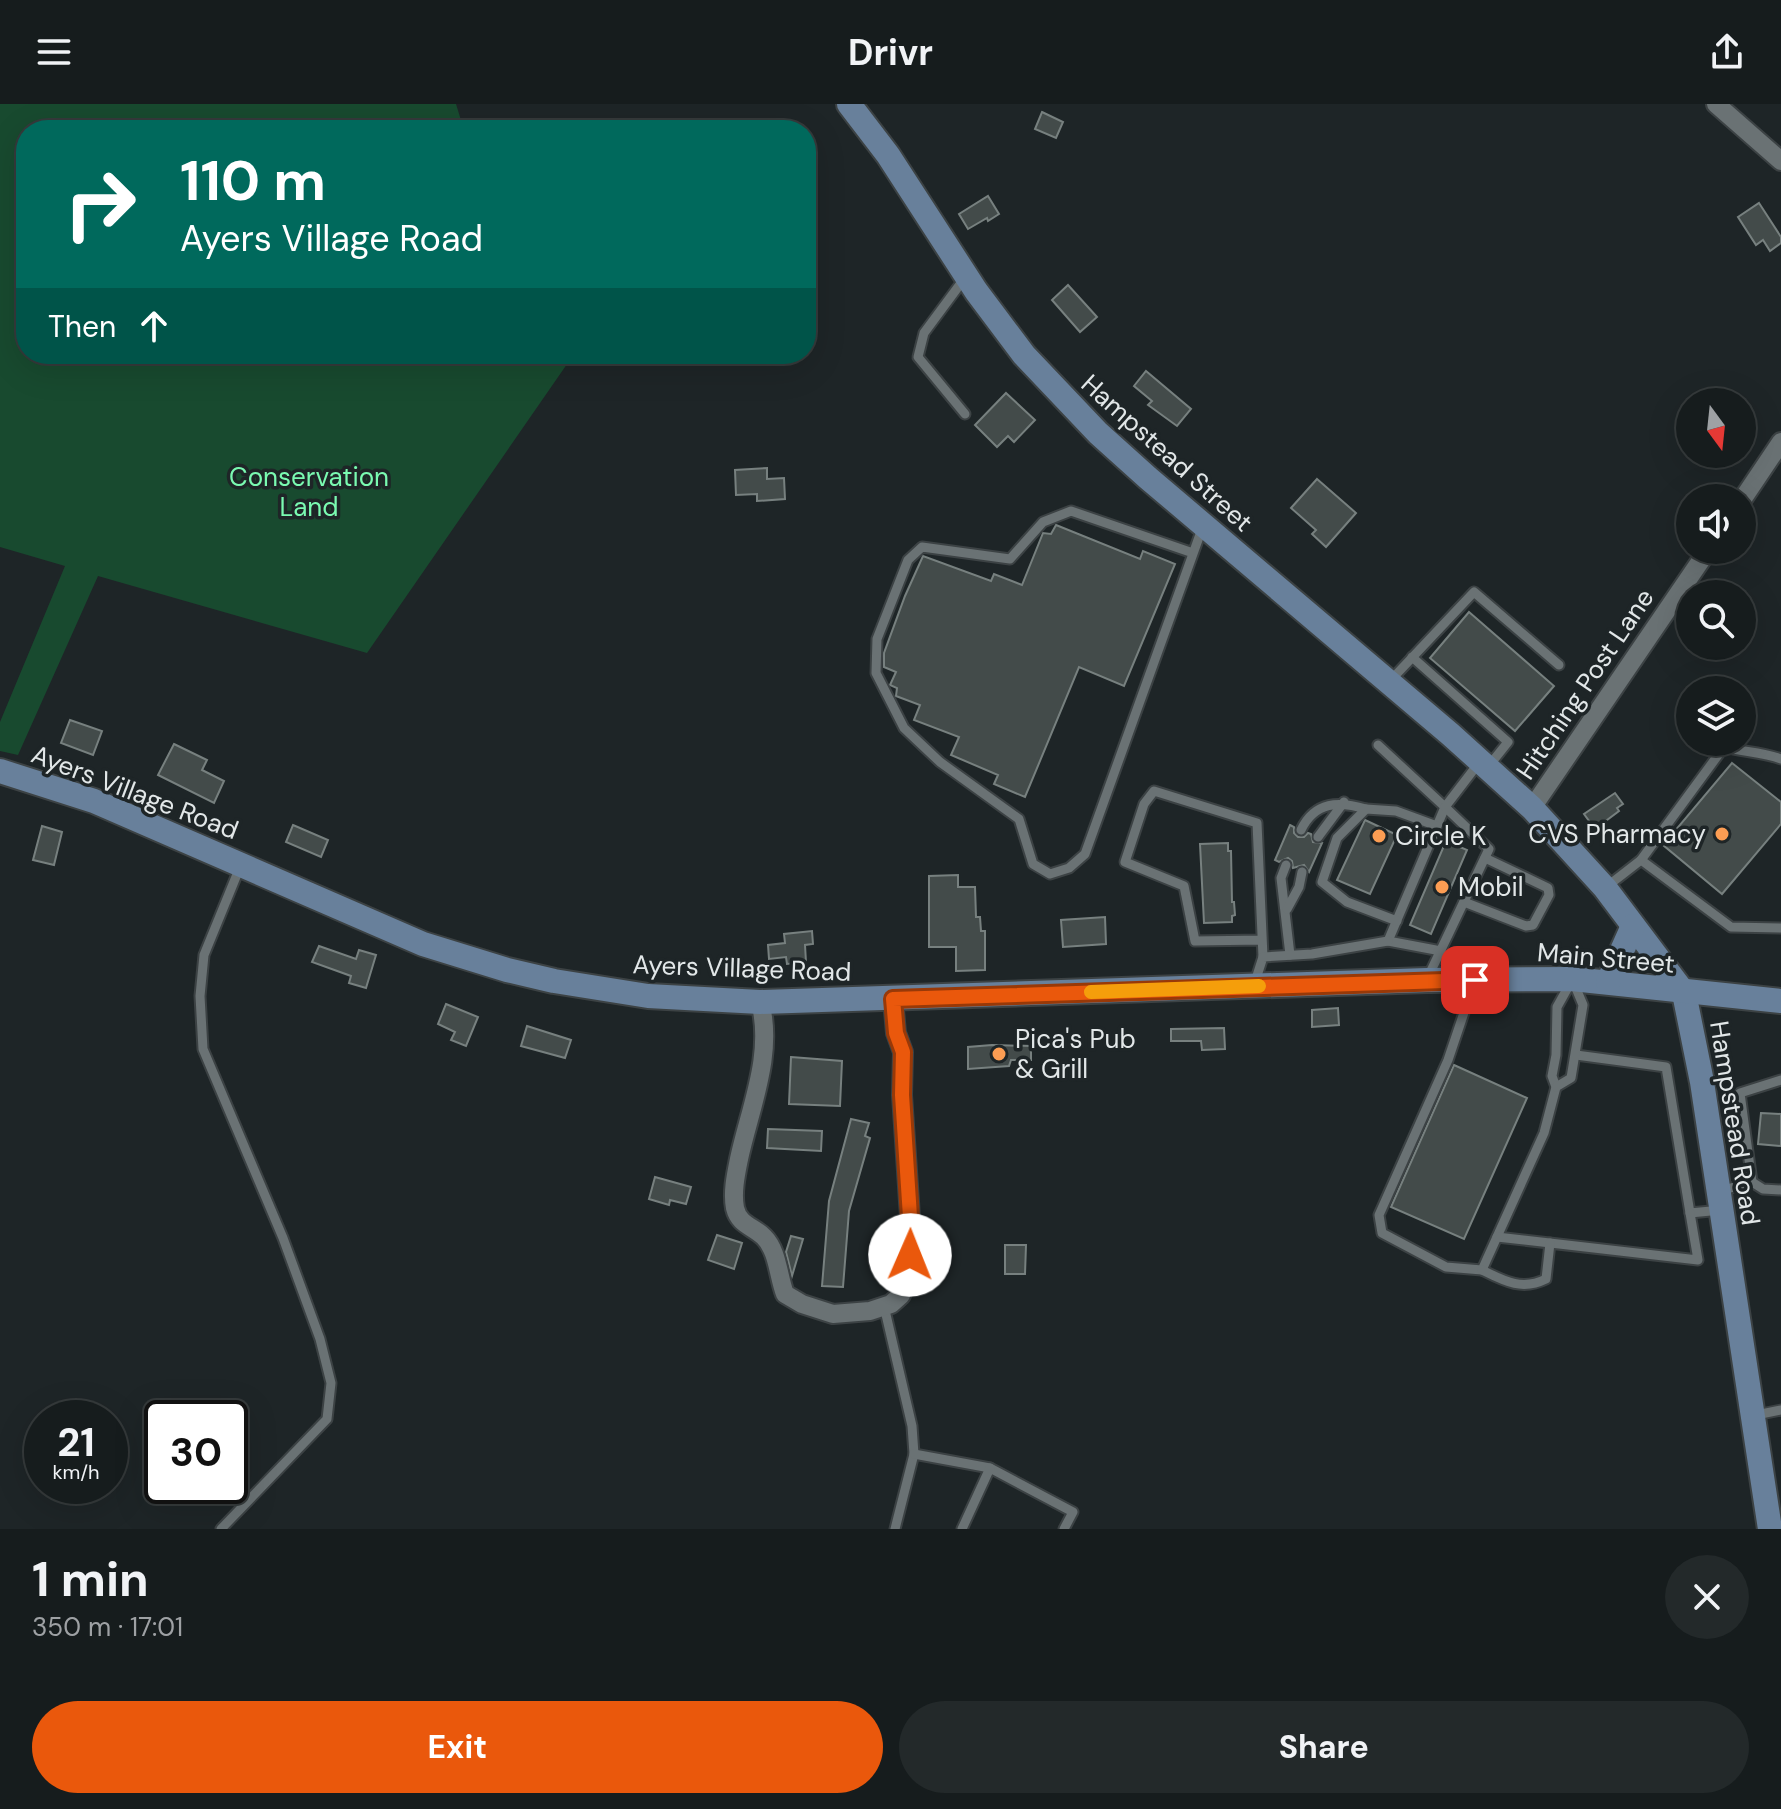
<!DOCTYPE html>
<meta charset="utf-8">
<style>
:root{--surface:#161c1d;--page:#23292a;--text:#f1f3f6;--muted:#9ea1a4;--line:#353a3b;--accent:#ea580c}
body{margin:0;font-family:"DM Sans",sans-serif;background:var(--page);color:var(--text);height:100vh;display:flex;flex-direction:column;font-size:30px;white-space:nowrap}
*{box-sizing:border-box;margin:0}
p{font-size:26px;color:var(--muted)}
.icon{flex:none;width:44px;height:44px;fill:none;stroke:currentColor;stroke-width:2;stroke-linecap:round;stroke-linejoin:round}
.map{position:relative;height:1425px;overflow:hidden}
.details{display:flex;flex-direction:column;background:var(--surface);flex:1}
.details>*{flex:none}
.top-card{position:absolute;left:16px;top:16px;width:800px;height:244px;border-radius:32px;box-shadow:0 8px 32px #0002,0 0 0 2px var(--line);background:#00695c;color:#fff;overflow:hidden}
.needle{width:52px;rotate:165deg}
.buttons{position:absolute;left:1676px;top:284px;display:grid;gap:16px}
.buttons a{display:grid;place-items:center;width:80px;height:80px;border-radius:50%;background:var(--surface);box-shadow:0 8px 32px #0002,0 0 0 2px var(--line);font-size:40px}
.speed{position:absolute;left:24px;top:1296px;display:flex;gap:16px;font-size:40px;font-weight:700;text-align:center}
.speed>*{display:grid;place-content:center;width:104px;height:104px;border-radius:50%;background:var(--surface);box-shadow:0 8px 32px #0002,0 0 0 2px var(--line);line-height:1}
.speed small{font-size:20px;font-weight:400}
.speed .limit{border:4px solid #111;border-radius:12px;background:#fff;color:#111}
.pin{position:absolute;display:grid;place-items:center;width:68px;height:68px;color:#fff;margin:-34px;border-radius:16px;box-shadow:0 4px 12px #0006}
.me{position:absolute;width:88px;margin:-44px;rotate:1deg;stroke-linejoin:round;filter:drop-shadow(0 0 6px #0008)}
.turn{display:flex;align-items:center;gap:28px;height:168px;padding:0 32px;font-size:36px}
.turn .icon{width:104px;height:104px;stroke-width:2.5}
.turn b{display:block;font-size:56px;line-height:68px}
.then{display:flex;align-items:center;height:76px;padding:0 32px;background:#0003;gap:16px;font-size:30px}
.round{display:grid;place-items:center;flex:none;width:84px;height:84px;border-radius:42px;background:var(--page)}
.headline{display:flex;align-items:center;justify-content:space-between;height:136px;padding:0 32px}
h1{font-size:48px;font-weight:700;line-height:60px}
.action{display:flex;gap:16px;margin-top:auto;padding:16px 32px}
.action a{flex:1;height:92px;border-radius:48px;background:var(--accent);color:#fff;font-size:32px;font-weight:700;line-height:92px;text-align:center}
.action a+a{background:var(--page);color:var(--text)}
header{display:flex;justify-content:space-between;align-items:center;height:104px;padding:0 32px;background:var(--surface);font-size:36px;font-weight:700}
.map>svg:first-child{display:block}
</style>
<header><svg class="icon" aria-label="menu" viewBox="0 0 24 24"><path d="M4 6h16M4 12h16M4 18h16"/></svg>Drivr<svg class="icon" aria-label="share" viewBox="0 0 24 24"><path d="M12 15V3M7 8l5-5 5 5M5 13v7h14v-7"/></svg></header>
<div class="map">
<svg width="1781" height="1425" viewBox="0 0 1781 1425">
<rect width="100%" height="100%" fill="#1e2527"/>
<!-- green -->
<polygon fill="#184a2f" points="0,0 456,0 464,26 26,26 26,250 574,250 367,549 98,472 18,651 0,647 0,618 65,462 0,443"/>
<!-- building -->
<g fill="#434b4a" stroke="#77807f" stroke-width="2">
<polygon points="1042,8 1063,18 1056,34 1035,25"/>
<polygon points="988,92 999,110 988,117 987,114 968,125 959,110"/>
<polygon points="1759,99 1781,133 1781,139 1770,147 1763,136 1756,141 1738,113"/>
<polygon points="1068,181 1097,213 1080,228 1052,196"/>
<polygon points="1146,267 1191,305 1177,322 1148,301 1152,297 1134,282"/>
<polygon points="1006,289 1035,316 1014,338 1008,332 997,343 975,321"/>
<polygon points="767,364 767,375 784,374 785,395 757,397 757,390 736,391 735,366"/>
<polygon points="1317,375 1356,409 1326,443 1312,430 1316,426 1291,404"/>
<polygon points="1056,421 1140,455 1143,447 1175,460 1124,582 1079,563 1025,693 994,680 998,671 951,651 959,633 914,616 920,601 896,592 897,584 890,581 896,568 884,563 884,549 905,492 923,452 991,477 994,470 1022,481 1043,429 1051,430"/>
<polygon points="1469,508 1554,582 1515,627 1430,554"/>
<polygon points="70,616 102,627 93,651 61,639"/>
<polygon points="174,640 207,656 202,666 224,677 214,699 158,671"/>
<polygon points="1732,659 1781,698 1781,720 1722,790 1663,741"/>
<polygon points="1615,689 1623,700 1617,704 1619,707 1595,725 1584,710"/>
<polygon points="1365,716 1397,731 1370,790 1337,776"/>
<polygon points="293,721 328,736 321,753 286,738"/>
<polygon points="1290,721 1294,723 1294,729 1298,733 1304,733 1308,729 1311,730 1313,738 1322,739 1309,768 1304,761 1293,764 1292,757 1288,754 1279,758 1275,756"/>
<polygon points="42,722 62,728 54,761 33,756"/>
<polygon points="1446,737 1467,746 1431,830 1410,821"/>
<polygon points="1228,739 1228,747 1231,747 1232,798 1234,798 1235,811 1232,812 1232,818 1204,819 1200,740"/>
<polygon points="958,771 958,783 975,783 976,813 980,813 981,827 985,827 985,866 956,867 956,843 929,843 929,772"/>
<polygon points="1105,813 1106,840 1063,843 1061,816"/>
<polygon points="812,827 813,840 805,841 806,858 787,860 786,853 769,855 768,841 785,839 784,830"/>
<polygon points="319,842 356,855 359,846 376,851 366,884 349,879 351,872 312,858"/>
<polygon points="446,900 478,913 466,942 451,936 455,928 438,920"/>
<polygon points="1338,904 1339,921 1312,923 1312,906"/>
<polygon points="527,922 571,936 565,954 521,942"/>
<polygon points="1224,924 1225,945 1202,946 1201,937 1171,937 1171,925"/>
<polygon points="992,941 1031,942 1031,956 1011,956 1009,962 968,965 968,943"/>
<polygon points="791,953 842,957 840,1002 789,1000"/>
<polygon points="1454,961 1527,994 1464,1135 1391,1103"/>
<polygon points="1761,1009 1781,1010 1781,1042 1758,1040"/>
<polygon points="851,1015 869,1019 865,1032 870,1034 849,1107 843,1183 822,1182 829,1097"/>
<polygon points="768,1025 822,1027 821,1047 767,1044"/>
<polygon points="655,1073 691,1083 686,1100 670,1096 669,1101 649,1095"/>
<polygon points="717,1131 742,1139 734,1165 708,1156"/>
<polygon points="791,1132 803,1135 792,1172 786,1148"/>
<polygon points="1005,1141 1026,1141 1025,1170 1005,1170"/>
</g>
<g fill="none" stroke-linecap="round" stroke-linejoin="round">
<!-- lane casing -->
<g stroke="#3c4244" stroke-width="13">
<g id="lane">
<polyline points="964,175 924,229 918,253 965,310"/>
<polyline points="1193,449 1071,407 1043,418 1010,455 922,443 908,456 877,535 876,569 904,624 940,658 1019,715 1033,760 1050,770 1069,764 1085,750 1203,422"/>
<polyline points="1412,553 1508,638 1488,663"/>
<polyline points="1390,577 1474,488 1559,561"/>
<polyline points="1378,641 1445,703 1388,837 1441,847"/>
<path d="M1301,726C1315,697 1339,697 1366,705"/>
<polyline points="1318,733 1344,698"/>
<polyline points="1641,756 1731,823 1781,824"/>
<polyline points="1286,761 1281,774 1290,851"/>
<path d="M1605,784L1641,756L1724,643C1743,648 1763,648 1781,655"/>
<polyline points="1464,798 1526,822 1533,821 1549,791 1548,784 1485,754"/>
<polyline points="1287,805 1299,783 1302,768"/>
<polyline points="1397,817 1347,798 1322,778 1337,734 1366,705 1396,707 1437,722"/>
<polyline points="1262,836 1195,837 1184,782 1125,758 1144,700 1154,687 1257,719 1263,853"/>
<polyline points="1428,873 1489,745 1445,703 1478,660"/>
<polyline points="1474,879 1448,956 1379,1111 1382,1129 1446,1163 1482,1166 1544,1029 1556,983 1552,972 1556,951 1557,903 1571,878"/>
<polyline points="1254,881 1263,853 1312,850 1388,837"/>
<polyline points="1576,951 1666,963 1690,1109 1721,1106"/>
<polyline points="1556,983 1571,974 1583,901 1573,877"/>
<polyline points="1752,1078 1740,989 1781,976"/>
<polyline points="1720,1087 1752,1078 1763,1085 1781,1086"/>
<polyline points="1497,1133 1698,1156 1690,1109"/>
<path d="M1482,1166C1504,1177 1522,1187 1546,1175L1550,1139"/>
<polyline points="884,1202 912,1322 914,1350 895,1425"/>
<polyline points="1756,1311 1781,1306"/>
<polyline points="914,1350 990,1364 1073,1408 1064,1425"/>
<polyline points="221,1425 327,1315 331,1279 320,1235 283,1134 203,945 200,892 204,851 240,763"/>
<polyline points="962,1425 990,1364"/>
</g>
</g>
<!-- street casing -->
<g stroke="#3c4244" stroke-width="22">
<g id="street">
<polyline points="1716,0 1781,57"/>
<polyline points="1742,396 1781,338"/>
<polyline points="1532,704 1708,446"/>
<path d="M760,898C774,950 750,1004 739,1055C736,1070 732,1088 735,1104C739,1121 753,1122 764,1133C778,1147 778,1172 785,1190L802,1200L833,1210L870,1207L891,1200L901,1191L908,1173L911,1128L902,991L903,948L896,929L893,895"/>
</g>
</g>
<!-- secondary casing -->
<g stroke="#3c4244" stroke-width="28">
<g id="secondary">
<polyline points="849,0 888,51 976,187 1024,251 1098,329 1148,374 1450,630 1532,704 1605,784 1684,889 1702,978 1770,1425"/>
<polyline points="0,667 94,697 423,840 507,866 554,877 648,892 760,898 1427,876 1572,875 1781,897"/>
<polyline points="1608,878 1633,822"/>
</g>
</g>
<!-- lane -->
<use href="#lane" stroke="#6a7274" stroke-width="9"/>
<!-- street -->
<use href="#street" stroke="#6a7274" stroke-width="18"/>
<!-- secondary -->
<use href="#secondary" stroke="#68809b" stroke-width="24"/>
</g>
<g fill="none" stroke-linecap="round" stroke-linejoin="round">
<!-- route casing -->
<g stroke="#983908" stroke-width="20">
<polyline id="route" points="910,1151 911,1128 902,991 903,948 896,929 893,895 1475,876"/>
</g>
<!-- route -->
<use href="#route" stroke="#ea580c" stroke-width="14"/>
<!-- slow -->
<polyline stroke="#f59e0b" stroke-width="14" points="1091,888 1259,882"/>
</g>
<!-- markers -->
<g fill="#fc9d53" stroke="#1e2527" stroke-width="3">
<circle cx="1722" cy="730" r="8"/>
<circle cx="1379" cy="732" r="8"/>
<circle cx="1442" cy="783" r="8"/>
<circle cx="999" cy="950" r="8"/>
</g>
<g text-anchor="middle" stroke-width="7" stroke-linejoin="round" paint-order="stroke">
<!-- street labels -->
<g font-size="26" fill="#e2e7e8" stroke="#1e2527">
<text transform="translate(1167 349) rotate(42)" y="9">Hampstead Street</text>
<text transform="translate(1585 580) rotate(-56)" y="9">Hitching Post Lane</text>
<text transform="translate(135 688) rotate(21)" y="9">Ayers Village Road</text>
<text transform="translate(1606 854) rotate(5)" y="9">Main Street</text>
<text transform="translate(742 864) rotate(2)" y="9">Ayers Village Road</text>
<text transform="translate(1735 1019) rotate(81)" y="9">Hampstead Road</text>
</g>
<!-- park labels -->
<g font-size="26" fill="#7afab1" stroke="#1e2527">
<text x="309" y="382">Conservation<tspan x="309" dy="30">Land</tspan></text>
</g>
<!-- poi labels -->
<g font-size="26" fill="#e2e7e8" stroke="#1e2527" text-anchor="start">
<text x="1706" y="739" text-anchor="end">CVS Pharmacy</text>
<text x="1395" y="741">Circle K</text>
<text x="1458" y="792">Mobil</text>
<text x="1015" y="944">Pica's Pub<tspan x="1015" dy="30">&amp; Grill</tspan></text>
</g>
</g>
</svg>
<div class="buttons">
<a><svg class="needle" viewBox="-14 -14 28 28"><path d="M0-13l5 13h-10z" fill="#e53935"/><path d="M0 13l5-13h-10z" fill="#9ea1a4"/></svg></a>
<a><svg class="icon" aria-label="sound" viewBox="0 0 24 24"><path d="M4 9h4l5-4v14l-5-4H4zM17 9q2 3 0 6"/></svg></a>
<a><svg class="icon" aria-label="search" viewBox="0 0 24 24"><circle cx="10" cy="10" r="6"/><path d="M15 15l6 6"/></svg></a>
<a><svg class="icon" aria-label="layers" viewBox="0 0 24 24"><path d="M12 4l9 5-9 5-9-5zM3 14l9 5 9-5"/></svg></a>
</div>
<div class="speed"><div>21<small>km/h</small></div><div class="limit">30</div></div>
<div class="pin" style="left:1475px;top:876px;background:#d93025"><svg class="icon" aria-label="arrive" viewBox="0 0 24 24"><path d="M6 21V4h12l-3 4 3 4H6"/></svg></div>
<svg class="me" style="left:910px;top:1151px" viewBox="-20 -20 40 40"><circle r="19" fill="#fff"/><path d="M0-13L10 11 0 6-10 11z" fill="#ea580c"/></svg>
<div class="top-card">
<div class="turn"><svg class="icon" aria-label="right" viewBox="0 0 24 24"><path d="M7 20v-9h11M14 6l5 5-5 5"/></svg><div><b>110 m</b>Ayers Village Road</div></div>
<div class="then">Then<svg class="icon" aria-label="ahead" viewBox="0 0 24 24"><path d="M12 20V5M6 11l6-6 6 6"/></svg></div>
</div>
</div>
<section class="details">
<div class="headline"><div><h1>1 min</h1><p>350 m · 17:01</p></div><a class="round"><svg class="icon" aria-label="close" viewBox="0 0 24 24"><path d="M6 6l12 12M18 6L6 18"/></svg></a></div>
<div class="action"><a>Exit</a><a>Share</a></div>
</section>
